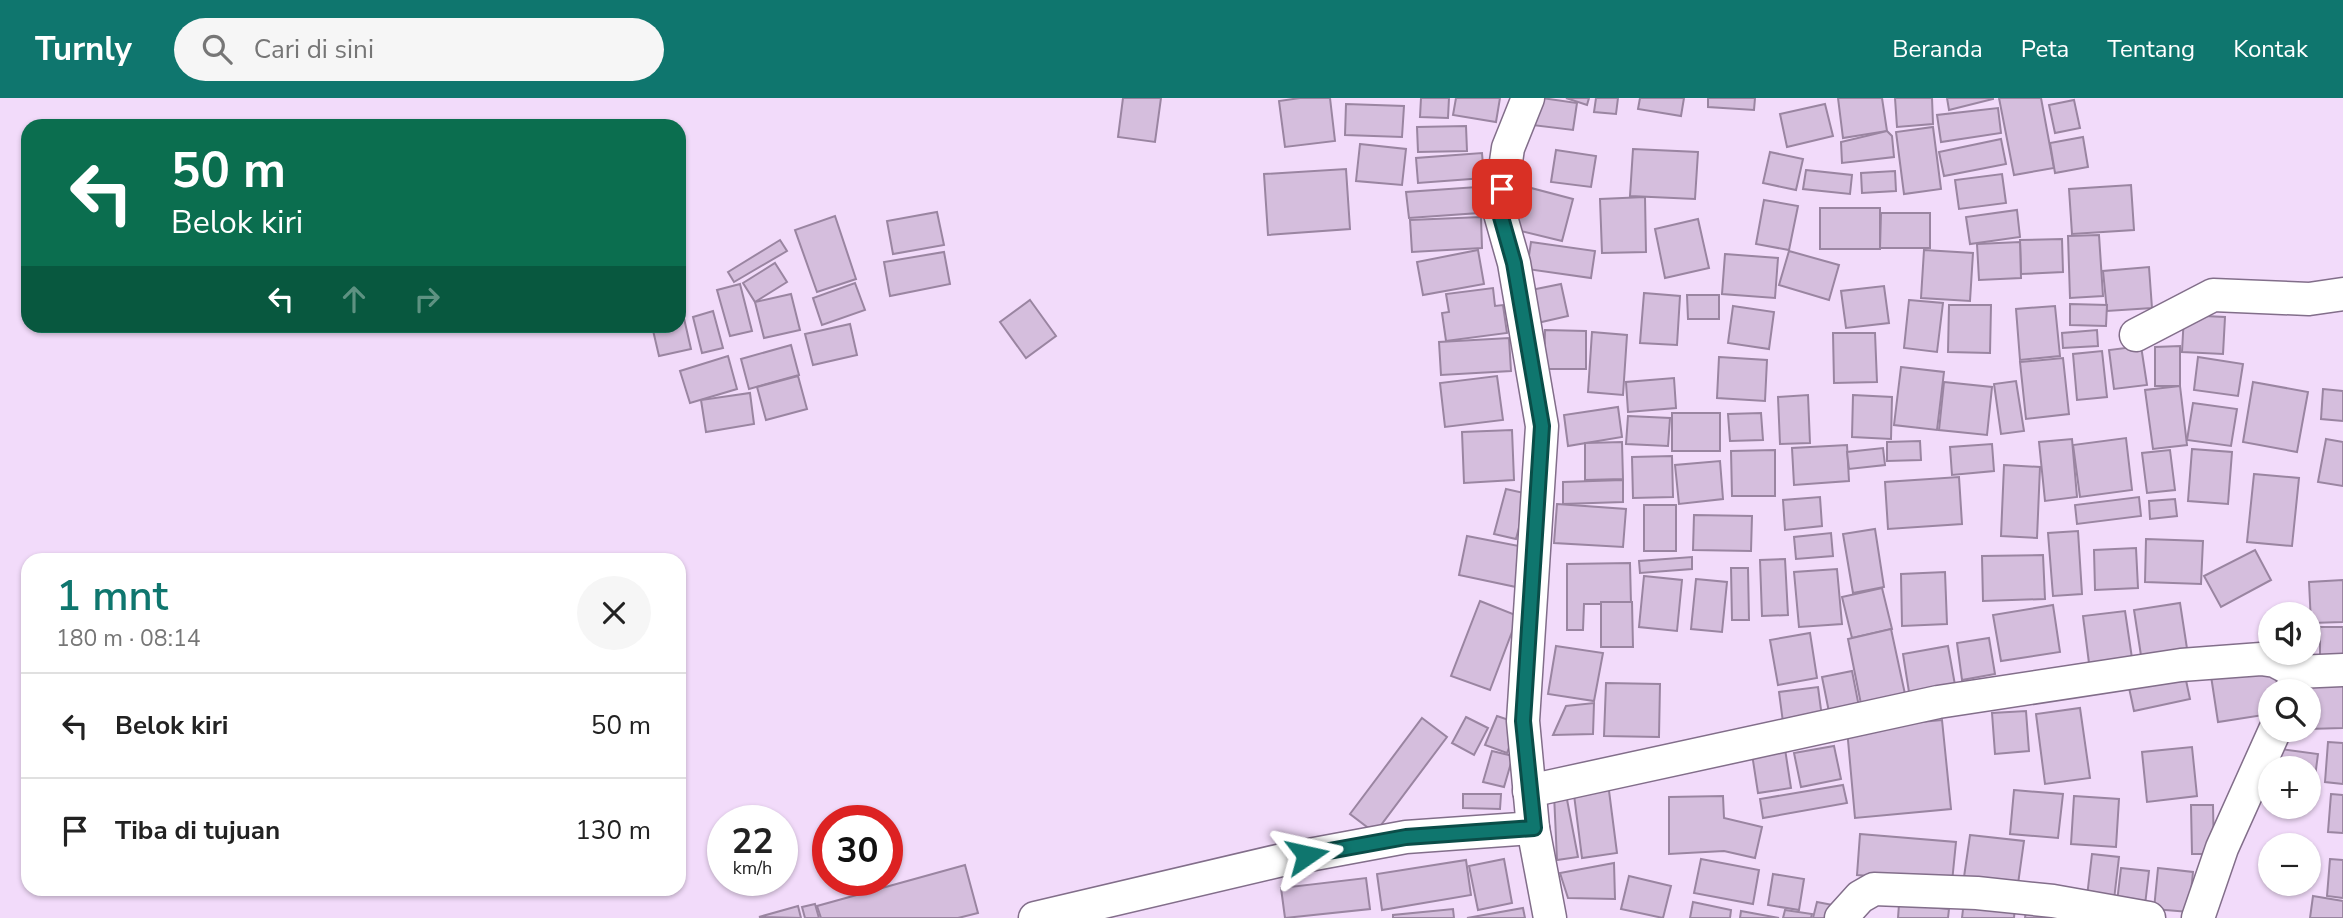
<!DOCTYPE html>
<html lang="id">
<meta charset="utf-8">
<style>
:root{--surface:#fff;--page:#f6f6f6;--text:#222;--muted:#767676;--line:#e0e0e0;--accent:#0f766e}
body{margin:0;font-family:"Nunito Sans",sans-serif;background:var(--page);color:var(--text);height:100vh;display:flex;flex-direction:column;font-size:26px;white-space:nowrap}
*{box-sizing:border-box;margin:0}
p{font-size:23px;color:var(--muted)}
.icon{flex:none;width:38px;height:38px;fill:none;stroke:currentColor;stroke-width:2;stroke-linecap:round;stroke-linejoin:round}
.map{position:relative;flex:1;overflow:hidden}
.details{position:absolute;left:21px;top:455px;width:665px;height:343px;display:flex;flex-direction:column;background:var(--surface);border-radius:21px;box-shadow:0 2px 5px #0004}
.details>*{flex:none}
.guide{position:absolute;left:21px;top:21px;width:665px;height:214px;border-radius:21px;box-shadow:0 2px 5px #0004;background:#0b6e4f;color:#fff;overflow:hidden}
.buttons{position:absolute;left:2258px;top:504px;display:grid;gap:14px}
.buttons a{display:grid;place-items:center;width:63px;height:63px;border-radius:50%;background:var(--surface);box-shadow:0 2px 5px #0004;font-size:35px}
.speed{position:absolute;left:707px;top:707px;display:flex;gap:14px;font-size:35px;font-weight:700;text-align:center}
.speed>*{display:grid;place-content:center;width:91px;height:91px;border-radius:50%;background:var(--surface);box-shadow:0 2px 5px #0004;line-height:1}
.speed small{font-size:18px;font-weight:400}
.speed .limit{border:10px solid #d22;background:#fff;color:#111}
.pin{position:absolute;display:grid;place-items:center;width:60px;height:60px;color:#fff;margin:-30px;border-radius:14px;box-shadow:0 4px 10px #0006}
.me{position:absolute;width:77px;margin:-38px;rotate:79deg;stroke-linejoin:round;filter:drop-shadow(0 0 5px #0008)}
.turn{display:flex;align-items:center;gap:24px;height:147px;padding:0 35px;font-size:32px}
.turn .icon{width:91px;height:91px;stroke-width:2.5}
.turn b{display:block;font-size:49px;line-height:60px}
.lanes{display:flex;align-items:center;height:66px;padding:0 35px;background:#0003;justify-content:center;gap:35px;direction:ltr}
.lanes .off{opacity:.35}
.round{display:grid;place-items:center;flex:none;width:74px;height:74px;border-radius:37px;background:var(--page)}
.overview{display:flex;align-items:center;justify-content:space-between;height:119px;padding:0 35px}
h1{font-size:42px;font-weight:600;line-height:52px;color:var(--accent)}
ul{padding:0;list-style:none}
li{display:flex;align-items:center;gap:21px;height:105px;padding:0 35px;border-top:2px solid var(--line)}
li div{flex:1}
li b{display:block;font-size:26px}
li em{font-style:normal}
header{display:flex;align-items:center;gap:42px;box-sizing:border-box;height:98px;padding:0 35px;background:var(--accent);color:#fff}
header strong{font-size:33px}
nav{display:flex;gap:38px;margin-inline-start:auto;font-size:24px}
.search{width:490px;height:63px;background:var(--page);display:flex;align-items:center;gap:18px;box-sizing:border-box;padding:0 24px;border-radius:38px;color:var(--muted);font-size:26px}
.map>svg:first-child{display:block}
</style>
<header>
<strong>Turnly</strong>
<div class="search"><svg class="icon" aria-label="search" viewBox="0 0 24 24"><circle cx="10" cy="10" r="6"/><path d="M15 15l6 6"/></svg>Cari di sini</div>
<nav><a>Beranda</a><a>Peta</a><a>Tentang</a><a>Kontak</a></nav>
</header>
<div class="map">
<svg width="2343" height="820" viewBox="0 0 2343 820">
<rect width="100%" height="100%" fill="#f2dbfa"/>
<!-- building -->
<g fill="#d5bedd" stroke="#9a85a1" stroke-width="2">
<polygon points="1123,0 1161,0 1155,44 1118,39"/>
<polygon points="1300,0 1330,0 1335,43 1285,49 1279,3"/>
<polygon points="1421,0 1449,0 1448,20 1420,19"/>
<polygon points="1456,0 1500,0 1496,24 1453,17"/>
<polygon points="1542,0 1577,5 1573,32 1532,27"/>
<polygon points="1566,0 1589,0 1587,7"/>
<polygon points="1596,0 1618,0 1616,16 1594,14"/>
<polygon points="1640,0 1684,0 1681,18 1638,11"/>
<polygon points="1708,0 1755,0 1754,12 1708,9"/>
<polygon points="1838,0 1882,0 1887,33 1843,40"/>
<polygon points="1895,0 1932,0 1933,26 1897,29"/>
<polygon points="1947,0 1993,0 1993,1 1949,12"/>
<polygon points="1999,0 2041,0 2054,70 2014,77"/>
<polygon points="2074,2 2080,30 2055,35 2049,7"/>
<polygon points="1346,6 1404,8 1402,39 1345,37"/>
<polygon points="1825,6 1833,38 1787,49 1780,16"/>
<polygon points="1998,10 2001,35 1941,44 1937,17"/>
<polygon points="1466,28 1467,53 1418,54 1417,29"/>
<polygon points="1933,29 1941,91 1904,96 1896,34"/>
<polygon points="1887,33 1892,38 1894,59 1842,65 1841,44"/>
<polygon points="2083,39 2088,69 2055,75 2050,45"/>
<polygon points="2001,41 2006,66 1944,78 1939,54"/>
<polygon points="1360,46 1406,51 1402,87 1356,83"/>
<polygon points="1633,51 1698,54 1695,101 1630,98"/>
<polygon points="1556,52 1596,58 1591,89 1551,84"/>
<polygon points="1770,54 1803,61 1796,92 1763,85"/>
<polygon points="1482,55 1484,80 1418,85 1416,60"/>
<polygon points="1346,71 1350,131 1268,137 1264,76"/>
<polygon points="1806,72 1852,77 1850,96 1803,91"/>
<polygon points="1895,73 1896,93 1862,95 1861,75"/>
<polygon points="2002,76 2006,105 1959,111 1955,82"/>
<polygon points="1516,86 1573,101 1562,143 1505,129"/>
<polygon points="2131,87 2134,132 2072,136 2069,91"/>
<polygon points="1477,89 1479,115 1409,120 1406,94"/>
<polygon points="1645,99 1646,154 1602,155 1600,101"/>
<polygon points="1764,102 1798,108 1789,152 1756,146"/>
<rect x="1820" y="110" width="60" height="41"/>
<polygon points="2017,112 2020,139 1970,146 1966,119"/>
<polygon points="937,114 944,147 893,156 887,123"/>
<polygon points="1881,115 1930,115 1930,150 1880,150"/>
<polygon points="835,118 856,181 817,194 795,132"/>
<polygon points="1481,119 1482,150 1412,154 1410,122"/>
<polygon points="1698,121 1709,170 1665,180 1655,131"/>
<polygon points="2099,137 2103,198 2070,200 2068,138"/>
<polygon points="2062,141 2063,174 2021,176 2020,142"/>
<polygon points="780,142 787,153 734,184 728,174"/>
<polygon points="1531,144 1595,153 1591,180 1527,171"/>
<polygon points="2020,144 2021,180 1979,182 1977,146"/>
<polygon points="1478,152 1484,186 1423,197 1417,164"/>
<polygon points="1924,152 1973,155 1970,203 1921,200"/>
<polygon points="1789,153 1839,167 1829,202 1779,187"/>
<polygon points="944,154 950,186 890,198 884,164"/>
<polygon points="1725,156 1778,160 1775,200 1722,196"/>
<polygon points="775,165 787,184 755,204 743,185"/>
<polygon points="2149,169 2152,210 2107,213 2103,173"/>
<polygon points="855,185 865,212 822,227 813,200"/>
<polygon points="740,186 752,233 730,238 717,192"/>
<polygon points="1561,186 1568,218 1533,226 1526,193"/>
<polygon points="1884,188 1889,225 1846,230 1841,193"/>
<polygon points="1493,190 1495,208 1503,207 1507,235 1446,243 1442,215 1449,214 1446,196"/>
<polygon points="1644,195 1680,198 1677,247 1640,245"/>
<polygon points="791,196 800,232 764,240 755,204"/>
<polygon points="1687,197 1719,197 1719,221 1688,221"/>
<polygon points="1030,202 1056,238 1026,260 1000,224"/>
<polygon points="1909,202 1943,205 1937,254 1904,250"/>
<polygon points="2070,206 2107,207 2106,228 2070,227"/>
<polygon points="1949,207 1991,207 1990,255 1948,254"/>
<polygon points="1733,208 1774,214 1769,251 1728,245"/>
<polygon points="2055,208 2060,258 2020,262 2016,211"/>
<polygon points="713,213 723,250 702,255 693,219"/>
<polygon points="683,216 691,251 659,258 652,228 679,228 679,217"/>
<polygon points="2184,217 2225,219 2223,256 2182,254"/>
<polygon points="850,226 857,257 813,267 805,236"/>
<polygon points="1545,232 1586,233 1586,271 1544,271"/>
<polygon points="2097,232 2098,248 2063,250 2062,235"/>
<polygon points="1592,234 1627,237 1623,297 1588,294"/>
<polygon points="1833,235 1875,235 1877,284 1834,285"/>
<polygon points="1509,240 1511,273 1441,277 1439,244"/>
<polygon points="791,247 799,277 749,291 741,261"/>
<polygon points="2141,248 2147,287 2114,291 2109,252"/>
<polygon points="2180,248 2180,288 2155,288 2155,249"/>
<polygon points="2102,253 2107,299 2077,302 2073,256"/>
<polygon points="728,258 737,291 690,305 680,273"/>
<polygon points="1719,259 1767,262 1765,303 1717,300"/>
<polygon points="2198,259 2243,266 2238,298 2194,292"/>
<polygon points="2063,260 2069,316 2026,321 2020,264"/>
<polygon points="1901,269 1944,274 1937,332 1894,327"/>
<polygon points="798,278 807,311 766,322 757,289"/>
<polygon points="1497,278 1503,322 1445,329 1440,285"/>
<polygon points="1674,280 1676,310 1628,314 1626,284"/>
<polygon points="2016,283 2024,333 2001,336 1994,286"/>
<polygon points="1944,284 1992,289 1987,337 1939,332"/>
<polygon points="2253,284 2308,294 2297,354 2243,344"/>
<polygon points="2180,288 2187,347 2153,351 2145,292"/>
<polygon points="2323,291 2343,293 2343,323 2321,321"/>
<polygon points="750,295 754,326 706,334 701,302"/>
<polygon points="1808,297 1810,345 1780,346 1778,299"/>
<polygon points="1853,297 1892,299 1891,341 1852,339"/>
<polygon points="2193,305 2237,311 2231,348 2187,342"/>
<polygon points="1618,309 1622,339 1568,348 1564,317"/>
<rect x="1672" y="315" width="48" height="38"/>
<polygon points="1761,315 1763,342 1730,343 1728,316"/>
<polygon points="1628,318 1670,320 1668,348 1626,346"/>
<polygon points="1512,332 1514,382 1464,385 1462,334"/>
<polygon points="2126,340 2132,392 2080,399 2073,347"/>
<polygon points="2072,341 2077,399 2045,403 2039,344"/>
<polygon points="2326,341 2343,344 2343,388 2318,384"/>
<polygon points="1920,343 1921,362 1887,363 1887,344"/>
<polygon points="1622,344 1623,381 1585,382 1585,345"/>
<polygon points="1992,346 1994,373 1952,377 1950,349"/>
<polygon points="1847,347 1849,383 1794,387 1792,350"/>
<polygon points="1883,350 1885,367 1849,371 1847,354"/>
<polygon points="2192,351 2232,354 2228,406 2188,403"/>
<polygon points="1775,352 1775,398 1732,398 1731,353"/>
<polygon points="2170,352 2175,392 2147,395 2142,355"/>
<polygon points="1672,358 1673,399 1633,400 1632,359"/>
<polygon points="1720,363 1723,401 1679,406 1675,367"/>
<polygon points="2004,367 2040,369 2037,440 2001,438"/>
<polygon points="2254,376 2299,380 2292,448 2247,444"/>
<polygon points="1959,379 1962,426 1888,431 1885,384"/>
<polygon points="1623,382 1623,404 1563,406 1563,384"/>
<polygon points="1506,391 1528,396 1516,441 1494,436"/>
<polygon points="1820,399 1822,428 1785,432 1783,402"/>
<polygon points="2139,399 2141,418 2077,426 2075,407"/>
<polygon points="2175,401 2177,418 2150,421 2149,403"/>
<polygon points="1557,406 1626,411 1623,449 1554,445"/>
<rect x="1644" y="407" width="32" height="46"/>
<polygon points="1694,417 1752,418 1751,453 1693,452"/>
<polygon points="1875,431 1884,489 1853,495 1843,436"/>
<polygon points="2078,433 2082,496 2053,498 2048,435"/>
<polygon points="1831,435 1833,458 1796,461 1794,439"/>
<polygon points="1467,438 1524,449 1516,489 1459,477"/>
<polygon points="2146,441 2203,443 2201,486 2145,484"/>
<polygon points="2136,450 2138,490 2095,492 2094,452"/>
<polygon points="2255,452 2271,482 2221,509 2204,478"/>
<polygon points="2043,457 2045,501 1983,503 1982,458"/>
<polygon points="1692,459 1692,471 1640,475 1639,463"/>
<polygon points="1785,461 1788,517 1762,518 1760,462"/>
<polygon points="1630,465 1631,506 1584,506 1583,532 1567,532 1567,466"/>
<polygon points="1731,470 1748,470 1749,522 1732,522"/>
<polygon points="1837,471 1842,526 1799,529 1794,474"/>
<polygon points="1945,474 1947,526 1902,528 1901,476"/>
<polygon points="1644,478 1682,482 1677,533 1639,529"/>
<polygon points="1696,481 1727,484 1722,534 1691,531"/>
<polygon points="2343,482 2343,524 2311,525 2309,484"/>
<polygon points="1882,490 1892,531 1852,540 1842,499"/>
<polygon points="1480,503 1518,518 1490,592 1451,578"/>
<polygon points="1601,504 1632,504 1633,549 1601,549"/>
<polygon points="2180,505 2188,557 2142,564 2134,512"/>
<polygon points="2053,507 2060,554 2001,563 1993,517"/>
<polygon points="2125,513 2133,567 2090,573 2083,518"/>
<rect x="2320" y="529" width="23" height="35"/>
<polygon points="1891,531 1905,596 1861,606 1848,541"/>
<polygon points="1810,535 1817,580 1778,587 1770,542"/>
<polygon points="1989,540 1995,576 1962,582 1957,545"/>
<polygon points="1556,548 1603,555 1594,603 1548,596"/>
<polygon points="1948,548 1955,587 1909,594 1903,556"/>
<polygon points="2274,568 2278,593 2270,593 2270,616 2218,624 2211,578"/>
<polygon points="1852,573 1860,614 1830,619 1822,579"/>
<polygon points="2184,573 2190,601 2134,613 2128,585"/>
<polygon points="1606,585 1660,586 1659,639 1604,638"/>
<polygon points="2343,586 2343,630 2308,631 2308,593 2300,593 2300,588"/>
<polygon points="1818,589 1823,627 1784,632 1779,594"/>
<polygon points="1594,605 1593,636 1553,637 1566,608"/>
<polygon points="2080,610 2090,680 2045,686 2036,616"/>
<polygon points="2026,613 2029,653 1995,656 1992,615"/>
<polygon points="1497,618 1518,625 1507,655 1485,647"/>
<polygon points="1466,619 1488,630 1474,657 1452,645"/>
<polygon points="1422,620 1447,639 1375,735 1350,716"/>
<polygon points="1942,622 1951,711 1855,720 1847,631"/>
<polygon points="2328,644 2343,645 2343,686 2325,684"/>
<polygon points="1834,648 1841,681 1801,689 1794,655"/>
<polygon points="2192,649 2197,698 2147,704 2142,654"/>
<polygon points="1785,651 1791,690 1758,695 1752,656"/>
<polygon points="2281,651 2318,656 2312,702 2308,701 2308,670 2279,670"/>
<polygon points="1492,653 1513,658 1504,689 1483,684"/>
<polygon points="1608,685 1617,755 1582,760 1573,689"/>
<polygon points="1843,687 1847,705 1763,720 1760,701"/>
<polygon points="1565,691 1578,759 1557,762 1554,696"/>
<polygon points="2014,692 2063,696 2058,740 2010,736"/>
<polygon points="1463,696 1501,696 1500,711 1463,710"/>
<polygon points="2331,696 2343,697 2343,735 2328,734"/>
<polygon points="1723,698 1724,720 1762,729 1755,760 1724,753 1669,756 1669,699"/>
<polygon points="2074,698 2119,701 2116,749 2071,746"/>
<polygon points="2191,707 2213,707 2214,756 2192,756"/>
<polygon points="1860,736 1956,744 1952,784 1857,777"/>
<polygon points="1970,737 2024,743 2018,786 1964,779"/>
<polygon points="2092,756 2119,759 2113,810 2086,807"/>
<polygon points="1504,761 1512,805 1478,812 1469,768"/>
<polygon points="1701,761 1759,772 1753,806 1694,795"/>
<polygon points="2330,761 2343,762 2343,800 2327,798"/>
<polygon points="1466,762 1471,797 1382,812 1377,776"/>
<polygon points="1614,765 1615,801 1568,800 1560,775"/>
<polygon points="965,767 978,815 958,820 821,820 817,808"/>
<polygon points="2121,770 2149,773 2145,807 2117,804"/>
<polygon points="2158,770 2193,774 2189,814 2154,811"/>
<polygon points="1773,776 1804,781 1799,812 1768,807"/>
<polygon points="1629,778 1671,788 1663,820 1621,811"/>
<polygon points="1366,780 1370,811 1285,820 1281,790"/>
<polygon points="2313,798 2343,803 2343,820 2310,820"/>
<polygon points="1964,803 2015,808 2014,820 1962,820"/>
<polygon points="1693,804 1731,812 1730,820 1690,820"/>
<polygon points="1817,804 1838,808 1836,820 1813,820"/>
<polygon points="815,806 819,820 805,820 802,809"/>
<polygon points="1899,806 1949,811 1948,820 1898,820"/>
<polygon points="2027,806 2055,811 2054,820 2025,820"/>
<polygon points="798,808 801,820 759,819"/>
<polygon points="1523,810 1525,820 1467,820"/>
<polygon points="1453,811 1454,820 1393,820 1393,817"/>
<polygon points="1785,812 1812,816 1811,820 1783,820"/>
<polygon points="1741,813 1779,820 1740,820"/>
</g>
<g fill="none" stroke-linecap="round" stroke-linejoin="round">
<!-- minor casing -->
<g stroke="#826e8a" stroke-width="35">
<g id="minor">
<polyline points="2136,237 2213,197 2309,201 2343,196"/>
<polyline points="2292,593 2296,574 2343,572"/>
<polyline points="1529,693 1938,604 2181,567 2261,561 2275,563 2296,574"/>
<polyline points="1533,730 1550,820"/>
<polyline points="1035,820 1282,762 1406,739 1533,730 1523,623 1542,328 1514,165 1499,112 1508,50 1528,0"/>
<polyline points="1841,820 1860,799 1874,791 1977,795 2053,803 2149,820"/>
<polyline points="2198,820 2222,750 2275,632"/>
</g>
</g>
<!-- minor -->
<use href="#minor" stroke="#fff" stroke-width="32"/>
</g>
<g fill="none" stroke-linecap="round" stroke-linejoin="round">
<!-- route casing -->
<g stroke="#0a4d48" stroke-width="18">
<polyline id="route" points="1307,757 1406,739 1534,730 1523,623 1542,328 1514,165 1499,112 1502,91"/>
</g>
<!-- route -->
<use href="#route" stroke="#0f766e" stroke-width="12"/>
</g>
</svg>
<div class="buttons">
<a><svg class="icon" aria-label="sound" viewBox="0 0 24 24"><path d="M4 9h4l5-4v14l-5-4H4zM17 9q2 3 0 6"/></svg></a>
<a><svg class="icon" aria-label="search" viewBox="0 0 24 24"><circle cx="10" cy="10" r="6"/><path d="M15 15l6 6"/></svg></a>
<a>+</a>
<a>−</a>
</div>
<div class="speed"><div>22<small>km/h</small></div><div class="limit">30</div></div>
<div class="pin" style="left:1502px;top:91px;background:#d93025"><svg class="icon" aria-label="arrive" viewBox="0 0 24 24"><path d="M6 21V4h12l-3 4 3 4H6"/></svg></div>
<svg class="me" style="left:1307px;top:757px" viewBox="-20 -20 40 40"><path d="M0-17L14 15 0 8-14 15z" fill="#0f766e" stroke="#fff" stroke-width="4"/></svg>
<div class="guide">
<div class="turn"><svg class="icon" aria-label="left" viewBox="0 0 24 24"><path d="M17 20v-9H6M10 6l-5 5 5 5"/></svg><div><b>50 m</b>Belok kiri</div></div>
<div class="lanes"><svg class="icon" aria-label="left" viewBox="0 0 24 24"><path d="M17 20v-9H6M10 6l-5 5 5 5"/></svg><svg class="icon off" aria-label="ahead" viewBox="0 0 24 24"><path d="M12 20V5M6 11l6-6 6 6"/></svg><svg class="icon off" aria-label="right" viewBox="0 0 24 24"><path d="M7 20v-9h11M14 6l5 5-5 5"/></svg></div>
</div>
<section class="details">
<div class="overview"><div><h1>1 mnt</h1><p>180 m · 08:14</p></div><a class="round"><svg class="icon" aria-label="close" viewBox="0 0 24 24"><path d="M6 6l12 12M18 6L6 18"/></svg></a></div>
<ul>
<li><svg class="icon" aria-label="left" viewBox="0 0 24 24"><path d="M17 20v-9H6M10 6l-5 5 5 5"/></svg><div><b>Belok kiri</b></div><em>50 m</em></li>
<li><svg class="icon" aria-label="arrive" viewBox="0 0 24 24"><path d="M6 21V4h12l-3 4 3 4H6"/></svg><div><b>Tiba di tujuan</b></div><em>130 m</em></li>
</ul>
</section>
</div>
